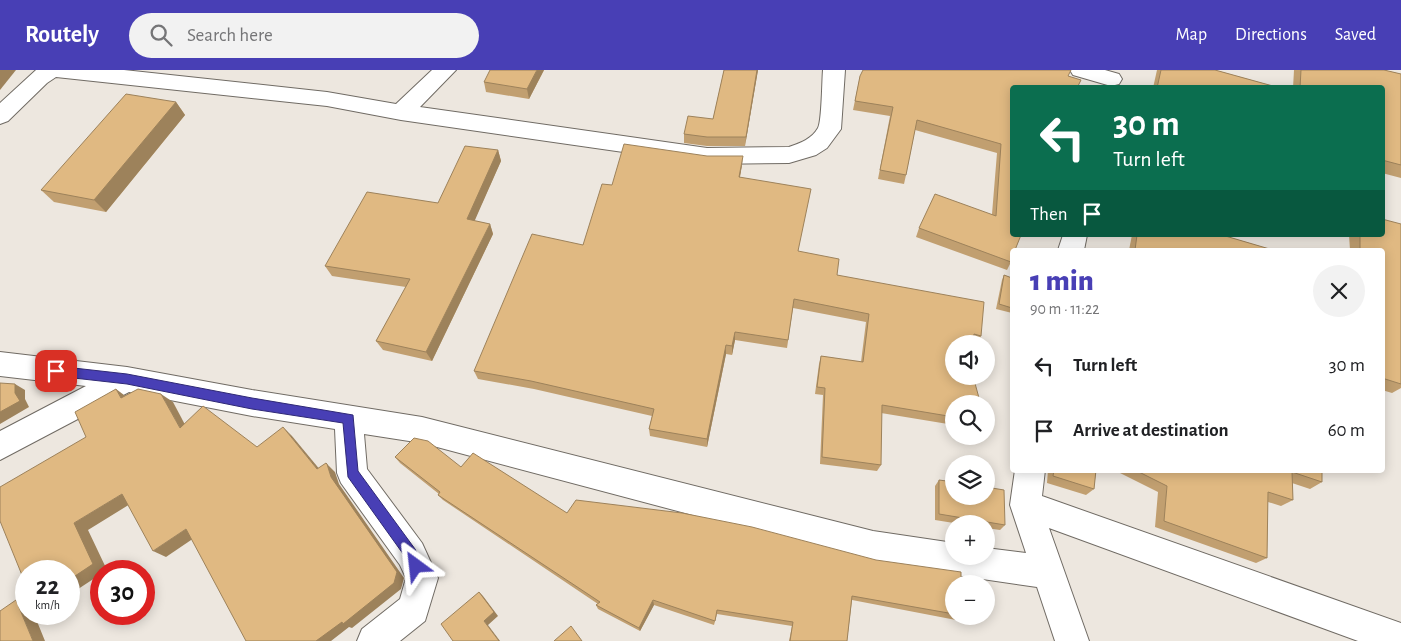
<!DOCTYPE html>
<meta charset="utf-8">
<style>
:root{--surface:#fff;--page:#f2f2f2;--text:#202124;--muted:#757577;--accent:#483fb5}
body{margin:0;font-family:"Alegreya Sans",sans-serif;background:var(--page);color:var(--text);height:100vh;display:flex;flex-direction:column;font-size:19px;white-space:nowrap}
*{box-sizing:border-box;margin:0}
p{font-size:16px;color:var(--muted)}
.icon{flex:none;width:28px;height:28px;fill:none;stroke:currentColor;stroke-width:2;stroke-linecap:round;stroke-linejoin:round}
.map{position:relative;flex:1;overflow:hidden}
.details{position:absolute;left:1010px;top:178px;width:375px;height:225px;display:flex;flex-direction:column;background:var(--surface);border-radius:5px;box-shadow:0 2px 12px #0003}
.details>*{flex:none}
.hud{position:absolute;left:1010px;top:15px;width:375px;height:152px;border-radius:5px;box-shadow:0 2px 12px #0003;background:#0b6e4f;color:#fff;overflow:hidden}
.tools{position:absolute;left:945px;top:265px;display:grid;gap:10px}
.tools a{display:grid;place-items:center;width:50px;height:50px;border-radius:50%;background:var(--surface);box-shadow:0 2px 12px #0003;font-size:25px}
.speed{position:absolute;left:15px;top:490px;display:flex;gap:10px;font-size:25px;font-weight:700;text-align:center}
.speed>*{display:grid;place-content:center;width:65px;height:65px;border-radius:50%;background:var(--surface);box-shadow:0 2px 12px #0003;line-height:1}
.speed small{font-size:12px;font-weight:400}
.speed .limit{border:8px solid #d22;background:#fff;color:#111}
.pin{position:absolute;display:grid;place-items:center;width:42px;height:42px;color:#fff;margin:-21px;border-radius:10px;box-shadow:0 2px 8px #0006}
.me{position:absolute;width:55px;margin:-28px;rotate:330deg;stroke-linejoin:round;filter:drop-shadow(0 0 4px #0008)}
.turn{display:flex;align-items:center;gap:18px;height:105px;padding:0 20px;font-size:22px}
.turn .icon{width:65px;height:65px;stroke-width:2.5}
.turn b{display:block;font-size:35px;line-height:42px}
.then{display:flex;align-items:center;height:48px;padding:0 20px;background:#0003;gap:10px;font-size:19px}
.round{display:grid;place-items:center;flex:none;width:52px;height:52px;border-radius:26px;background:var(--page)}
.summary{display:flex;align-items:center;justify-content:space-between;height:85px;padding:0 20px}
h1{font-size:30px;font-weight:800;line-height:38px;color:var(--accent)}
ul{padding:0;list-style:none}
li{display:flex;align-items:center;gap:15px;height:65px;padding:0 20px}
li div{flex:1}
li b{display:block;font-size:19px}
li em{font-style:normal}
header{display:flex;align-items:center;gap:30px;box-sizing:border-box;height:70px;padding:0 25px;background:var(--accent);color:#fff}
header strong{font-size:24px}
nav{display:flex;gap:28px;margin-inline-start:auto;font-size:18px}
.search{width:350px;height:45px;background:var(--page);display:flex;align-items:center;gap:12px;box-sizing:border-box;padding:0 18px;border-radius:28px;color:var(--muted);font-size:19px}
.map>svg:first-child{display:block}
</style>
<header>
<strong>Routely</strong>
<div class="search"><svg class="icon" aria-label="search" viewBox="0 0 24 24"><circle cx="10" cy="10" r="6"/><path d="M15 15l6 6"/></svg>Search here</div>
<nav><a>Map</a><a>Directions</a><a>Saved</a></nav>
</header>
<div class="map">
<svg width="1401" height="571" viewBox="0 0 1401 571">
<rect width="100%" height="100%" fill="#ede7df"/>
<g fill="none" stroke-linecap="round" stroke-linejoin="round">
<!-- street casing -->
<g stroke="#706b64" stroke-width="2">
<g id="street">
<path d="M36,0H124L327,22L396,34L432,0H456L420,37L707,78L789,77C800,73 812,69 818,58C822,51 822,11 823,0H845L841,59L827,78L816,85L789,93L707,94L401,50L327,36L56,7L47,13L8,51L0,54V33Z"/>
<polygon points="1070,0 1105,0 1119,4 1122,9 1119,14 1111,16 1073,5"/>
<polygon points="1063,165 1087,165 1084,180 1058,180"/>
<polygon points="0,282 127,297 252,320 422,347 873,461 954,473 954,486 986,486 986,478 1026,483 1010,435 1015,400 1045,400 1042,426 1401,553 1401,571 1358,571 1049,458 1089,571 1055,571 1037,517 873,493 422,373 364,364 367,399 422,473 438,508 425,551 400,571 357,571 362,559 400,529 406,508 400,495 341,413 337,403 335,359 252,346 129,322 0,390 0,361 86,316 0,306"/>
</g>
</g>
<!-- street -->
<use href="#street" fill="#fff" fill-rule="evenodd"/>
</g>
<!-- wall -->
<g fill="#c19f70">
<polygon points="544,0 529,29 486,22 484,12"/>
<polygon points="724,0 758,0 745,76 707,76 684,73 684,64 713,49"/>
<polygon points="1157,0 1215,0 1280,18 1153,18"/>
<polygon points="1294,0 1384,0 1401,4 1401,108 1382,103 1382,18 1293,18"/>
<polygon points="860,6 1012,18 1011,192 1007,200 916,167 919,158 992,144 997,83 915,60 906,105 904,114 878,109 890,46 853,40"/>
<polygon points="176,32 185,45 106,142 54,132 41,120"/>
<polygon points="498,80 501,91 474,151 490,154 493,164 432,291 383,280 376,271 406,217 332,206 325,196 438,133"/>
<polygon points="742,95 740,107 798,182 837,205 981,266 977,274 954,274 954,355 881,343 881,395 877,401 820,394 823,325 815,324 819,294 821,286 861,292 866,252 793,238 787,278 735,270 732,285 726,284 707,377 650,366 649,359 652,346 534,319 478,309 474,301 583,175 612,115"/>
<polygon points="1401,154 1401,318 1392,323 1382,320 1382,180 1350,180 1349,165 1382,165"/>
<polygon points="1132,165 1222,165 1273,180 1129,180"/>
<polygon points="1004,205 1012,208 1012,243 996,239 1002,210"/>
<polygon points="395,387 461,397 567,443 954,514 954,546 960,546 956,550 852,530 847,571 789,571 792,556 717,544 714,555 654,535 640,561 598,539 596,535 598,534 443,430 438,425 439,424 400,393"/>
<polygon points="1048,400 1096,400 1094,419 1086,425 1047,413"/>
<polygon points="1114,400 1322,400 1322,412 1310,419 1292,413 1293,430 1281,436 1268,432 1267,488 1256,493 1155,457 1158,422"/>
<polygon points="939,410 1005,455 1000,460 986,458 986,454 960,454 935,450 935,416"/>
</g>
<!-- shaded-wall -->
<g fill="#9d825b">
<polygon points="0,0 16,0 0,20"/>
<polygon points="537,0 544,0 529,29 527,19"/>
<polygon points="757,0 758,0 745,76 746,67"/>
<polygon points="176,32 185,45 106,142 94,130"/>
<polygon points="498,80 501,91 471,159 467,149"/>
<polygon points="743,86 742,95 738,117 739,107"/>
<polygon points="490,154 493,164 432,291 426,282"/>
<polygon points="735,262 735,270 732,285 732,276"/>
<polygon points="726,275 726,284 707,377 707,369"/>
<polygon points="15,314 25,320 25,329 29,337 0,354 0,342 15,323"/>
<polygon points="116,319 128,328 121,328"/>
<polygon points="161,324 173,332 191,366 180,358"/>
<polygon points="283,357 292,366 326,407 317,399"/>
<polygon points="326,393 335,402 339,414 404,508 401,519 352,558 349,557 331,571 316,571 331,407"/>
<polygon points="122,424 135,431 88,460 107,500 106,501 101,501 101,504 69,525 69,510 74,453"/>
<polygon points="186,459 197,466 166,487 153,481"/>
<polygon points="479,522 483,526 498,546 488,555 500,571 499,571 484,551"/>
<polygon points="16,530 26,533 26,544 34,544 45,571 33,571"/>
<polygon points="653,530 654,535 640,561 639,558"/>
</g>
<!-- building -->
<g fill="#e0b982" stroke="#9d825b">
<polygon points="490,0 537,0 527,19 484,12"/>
<polygon points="724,0 757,0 746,67 707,67 684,64 688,46 713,49"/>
<polygon points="863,0 1071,0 1068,6 1081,10 1077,18 1012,18 1012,165 1021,165 1015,180 1012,180 1012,188 1011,192 919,158 935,124 996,146 1001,74 917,50 906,105 880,100 893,37 855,31 860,6"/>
<polygon points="1161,0 1215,0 1280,18 1157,18"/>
<polygon points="1301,0 1384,0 1401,4 1401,95 1382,90 1382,18 1300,18"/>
<polygon points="126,24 176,32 94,130 41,120"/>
<polygon points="624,74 707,86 743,86 739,107 811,119 798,181 839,189 837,205 984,232 981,266 974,264 973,274 954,274 954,306 973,306 979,328 978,334 954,334 954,347 882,335 881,395 822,387 825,318 817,317 821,286 863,292 869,244 794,229 788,270 735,262 732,276 726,275 707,369 649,359 654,339 531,311 474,301 532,164 583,175 602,114 612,115"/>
<polygon points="465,76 498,80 467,149 490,154 426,282 376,271 410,209 325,196 367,122 438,133"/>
<polygon points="1382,149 1401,154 1401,314 1382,308 1382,180 1360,180 1360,165 1382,165"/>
<polygon points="1137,165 1222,165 1273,180 1135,180"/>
<polygon points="1004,205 1012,208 1012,238 999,234"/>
<polygon points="0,313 15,314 15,323 20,331 0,342"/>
<polygon points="116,319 121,328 138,319 161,324 180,358 203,336 257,377 283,357 317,399 326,393 327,394 331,407 397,502 394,513 343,554 342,552 316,571 246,571 186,459 153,481 122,424 74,453 93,494 69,510 69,501 26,501 26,515 0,451 0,417 86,367 75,342"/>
<polygon points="414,368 428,371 461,397 473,383 567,443 576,430 682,443 752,457 876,490 961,502 961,514 954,514 954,544 852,526 847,571 790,571 793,552 717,540 715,551 653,530 639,558 596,535 600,532 438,425 440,422 395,387"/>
<polygon points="1054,400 1096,400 1094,419 1053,406"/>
<polygon points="1135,400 1322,400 1322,412 1292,402 1293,430 1268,422 1267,488 1164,451 1167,416"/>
<polygon points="939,410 954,412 954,426 986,426 986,417 1004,420 1005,455 939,444"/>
<polygon points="479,522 494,542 484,551 499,571 453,571 441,554"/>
<polygon points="16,530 33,571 0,571 0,541"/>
<polygon points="571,556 582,571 554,571"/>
</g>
<!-- route -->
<polygon fill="#483fb5" stroke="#2f2976" points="56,296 127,304 252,328 353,345 358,401 415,479 423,496 421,501 416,503 412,501 406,488 348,407 343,353 252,339 127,314 56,306 52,305 50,301 52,298"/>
</svg>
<div class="tools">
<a><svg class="icon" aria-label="sound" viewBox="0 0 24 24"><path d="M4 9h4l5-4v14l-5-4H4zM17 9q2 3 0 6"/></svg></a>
<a><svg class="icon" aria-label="search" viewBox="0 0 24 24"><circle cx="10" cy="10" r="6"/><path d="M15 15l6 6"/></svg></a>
<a><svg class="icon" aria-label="layers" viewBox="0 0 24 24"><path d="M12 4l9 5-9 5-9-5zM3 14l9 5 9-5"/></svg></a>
<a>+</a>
<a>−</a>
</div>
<div class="speed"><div>22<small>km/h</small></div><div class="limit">30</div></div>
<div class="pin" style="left:56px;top:301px;background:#d93025"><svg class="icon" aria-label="arrive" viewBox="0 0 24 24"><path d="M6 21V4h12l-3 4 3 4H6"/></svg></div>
<svg class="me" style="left:416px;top:496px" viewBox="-20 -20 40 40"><path d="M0-17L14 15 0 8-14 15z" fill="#483fb5" stroke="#fff" stroke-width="4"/></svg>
<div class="hud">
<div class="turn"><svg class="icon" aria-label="left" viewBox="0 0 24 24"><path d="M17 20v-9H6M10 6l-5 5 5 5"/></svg><div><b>30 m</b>Turn left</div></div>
<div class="then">Then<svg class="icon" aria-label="arrive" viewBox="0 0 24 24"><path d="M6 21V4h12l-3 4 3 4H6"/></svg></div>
</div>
<section class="details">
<div class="summary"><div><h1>1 min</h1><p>90 m · 11:22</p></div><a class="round"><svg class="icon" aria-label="close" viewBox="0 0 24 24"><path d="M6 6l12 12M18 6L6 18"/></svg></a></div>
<ul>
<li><svg class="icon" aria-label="left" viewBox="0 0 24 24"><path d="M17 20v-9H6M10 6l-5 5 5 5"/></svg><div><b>Turn left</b></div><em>30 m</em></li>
<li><svg class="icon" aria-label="arrive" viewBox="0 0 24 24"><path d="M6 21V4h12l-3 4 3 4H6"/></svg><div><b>Arrive at destination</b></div><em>60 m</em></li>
</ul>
</section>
</div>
